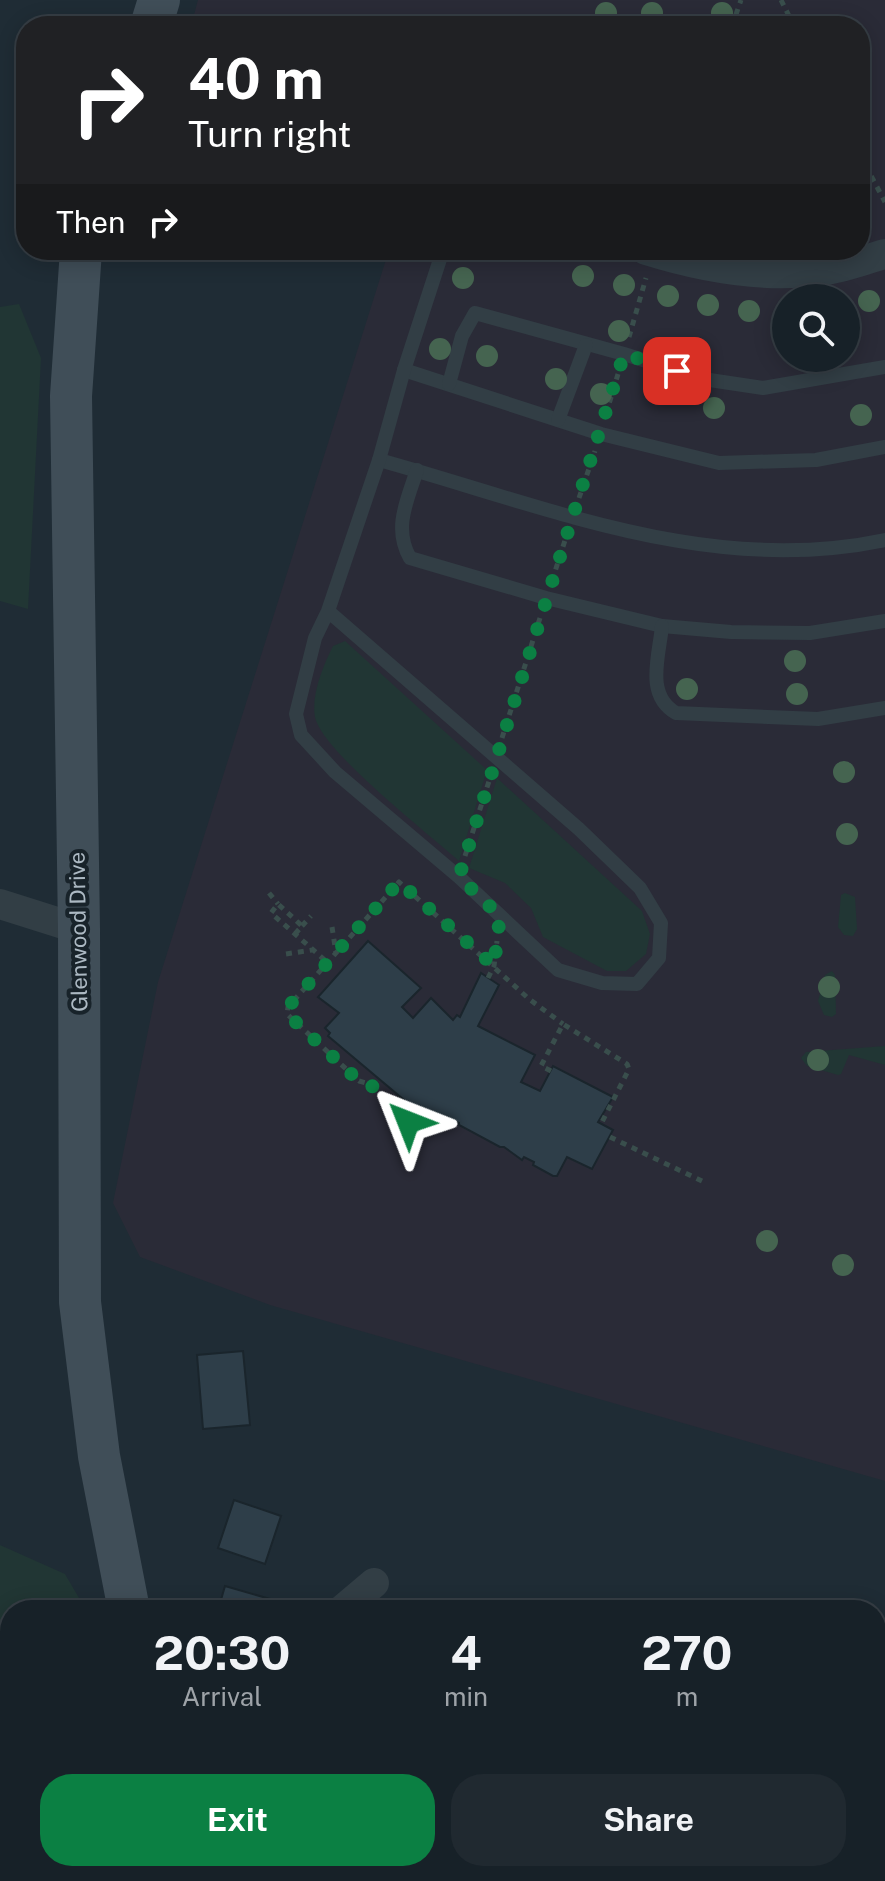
<!DOCTYPE html>
<style>
:root{--surface:#172128;--page:#202930;--text:#f1f3f6;--muted:#9ea3a8;--line:#363e45;--accent:#0b8043}
body{margin:0;font-family:"Public Sans",sans-serif;background:var(--page);color:var(--text);height:100vh;display:flex;flex-direction:column;font-size:30px;white-space:nowrap}
*{box-sizing:border-box;margin:0}
p{font-size:26px;color:var(--muted)}
.icon{flex:none;width:44px;height:44px;fill:none;stroke:currentColor;stroke-width:2;stroke-linecap:round;stroke-linejoin:round}
.map{position:relative;flex:1;overflow:hidden}
.details{position:absolute;left:0px;top:1600px;width:886px;height:282px;display:flex;flex-direction:column;background:var(--surface);border-radius:32px 32px 0 0;box-shadow:0 4px 20px #0003,0 0 0 2px var(--line)}
.details>*{flex:none}
.guide{position:absolute;left:16px;top:16px;width:854px;height:244px;border-radius:32px;box-shadow:0 4px 20px #0003,0 0 0 2px var(--line);background:#202124;color:#fff;overflow:hidden}
.fabs{position:absolute;left:772px;top:284px;display:grid;gap:16px}
.fabs a{display:grid;place-items:center;width:88px;height:88px;border-radius:50%;background:var(--surface);box-shadow:0 4px 20px #0003,0 0 0 2px var(--line);font-size:40px}
.pin{position:absolute;display:grid;place-items:center;width:68px;height:68px;color:#fff;margin:-34px;border-radius:16px;box-shadow:0 4px 12px #0006}
.me{position:absolute;width:88px;margin:-44px;rotate:315deg;stroke-linejoin:round;filter:drop-shadow(0 0 6px #0008)}
.turn{display:flex;align-items:center;gap:28px;height:168px;padding:0 40px;font-size:36px}
.turn .icon{width:104px;height:104px;stroke-width:2.5}
.turn b{display:block;font-size:56px;line-height:68px}
.then{display:flex;align-items:center;height:76px;padding:0 40px;background:#0003;gap:16px;font-size:30px}
.eta{display:flex;justify-content:space-evenly;align-items:center;height:136px;text-align:center}
.eta b{font-size:48px;font-weight:700;line-height:56px}
.action{display:flex;gap:16px;margin-top:auto;padding:16px 40px}
.action a{flex:1;height:92px;border-radius:32px;background:var(--accent);color:#fff;font-size:32px;font-weight:700;line-height:92px;text-align:center}
.action a+a{background:var(--page);color:var(--text)}
.map>svg:first-child{display:block}
</style>
<div class="map">
<svg width="885" height="1881" viewBox="0 0 885 1881">
<rect width="100%" height="100%" fill="#1f2c35"/>
<!-- medical -->
<path fill="#2a2b37" fill-rule="evenodd" d="M198,0H885V1481L270,1305L140,1257L113,1203L158,982L389,250H860V26H191ZM786,298H846V358H786Z"/>
<!-- green -->
<g fill="#213634">
<polygon points="19,304 41,358 28,609 0,601 0,307"/>
<path d="M345,641L487,770L459,861C429,834 322,751 315,717C311,695 323,666 333,646Z"/>
<polygon points="497,778 642,911 650,934 646,954 626,971 607,971 543,937 531,908 505,883 469,868"/>
<polygon points="845,893 855,897 857,929 853,936 844,935 838,927 841,895"/>
<polygon points="832,971 835,975 836,1014 832,1017 824,1015 818,1001 825,975"/>
<polygon points="885,1046 885,1065 849,1055 841,1074 838,1075 807,1066 801,1058 806,1052"/>
<polygon points="0,1545 65,1574 86,1610 10,1610 10,1782 0,1772"/>
</g>
<!-- building -->
<g fill="#2e3e49" stroke="#1a252c" stroke-width="2">
<polygon points="368,941 421,988 402,1007 413,1018 431,998 453,1020 457,1015 460,1017 481,973 499,985 478,1026 535,1055 521,1082 540,1091 553,1066 613,1097 598,1122 613,1130 592,1169 567,1157 557,1176 553,1176 533,1165 534,1162 524,1157 522,1160 504,1147 500,1147 459,1125 459,1123 447,1118 442,1126 408,1108 410,1105 328,1036 330,1033 325,1028 339,1013 318,997"/>
<polygon points="243,1351 250,1425 203,1429 197,1355"/>
<polygon points="234,1500 281,1516 265,1564 218,1548"/>
<polygon points="225,1586 270,1599 267,1610 218,1610"/>
<polygon points="876,1678 885,1681 885,1741 876,1738"/>
<polygon points="876,1812 885,1815 885,1866 876,1863"/>
<polygon points="231,1872 284,1872 280,1881 237,1881 228,1878"/>
<polygon points="301,1872 352,1872 350,1881 299,1881"/>
</g>
<g fill="none" stroke-linecap="round" stroke-linejoin="round">
<!-- path -->
<g stroke="#394e4c" stroke-width="5" stroke-dasharray="6 6" stroke-linecap="butt">
<polyline points="781,0 794,26"/>
<polyline points="732,26 741,0"/>
<polyline points="860,155 885,202"/>
<polyline points="629,337 646,278"/>
<polyline points="606,414 618,374"/>
<polyline points="579,498 595,451"/>
<polyline points="552,581 567,534"/>
<polyline points="502,738 540,618"/>
<polyline points="465,856 490,778"/>
<polyline points="269,893 278,904"/>
<polyline points="302,926 311,916"/>
<polyline points="332,927 336,953"/>
<polyline points="295,934 302,926 278,904 271,913 327,962"/>
<polyline points="286,954 312,950"/>
<polyline points="488,978 494,966 497,941"/>
<polyline points="551,1071 541,1066 563,1024 627,1064 629,1069 601,1124"/>
<polyline points="417,1113 408,1122 370,1084 359,1081 287,1014 288,1007 399,882 529,999 563,1024"/>
<polyline points="610,1137 702,1181"/>
</g>
<!-- lane -->
<g stroke="#323e45" stroke-width="14">
<polyline points="404,370 601,434 719,463 816,460 885,447"/>
<polyline points="449,384 462,336 475,313 624,354 703,379 763,388 885,367"/>
<polyline points="558,420 586,345"/>
<path d="M379,460C546,506 709,577 885,540"/>
<path d="M417,470C407,501 393,528 410,558L546,598L662,626L731,632L810,633L885,621"/>
<polyline points="328,611 579,829 640,888 661,923 659,958 637,984 602,983 558,970 459,877 335,772 301,735 296,714 315,638 328,611 379,460 404,370 443,250"/>
<path d="M662,626C659,657 645,695 676,713L818,719L885,708"/>
</g>
<!-- street -->
<g stroke="#323e45" stroke-width="30">
<path d="M646,250C700,267 762,278 819,271C841,269 863,260 885,254"/>
<polyline points="0,904 79,929"/>
<polyline points="342,1610 374,1583"/>
<polyline points="606,1872 633,1881"/>
</g>
<!-- secondary -->
<g stroke="#404e58" stroke-width="42">
<polyline points="151,26 159,0"/>
<polyline points="81,250 71,396 79,929 80,1302 99,1456 129,1610"/>
<polyline points="157,1881 158,1872"/>
</g>
</g>
<!-- trees -->
<g fill="#456450">
<circle cx="606" cy="13" r="11"/>
<circle cx="652" cy="13" r="11"/>
<circle cx="722" cy="13" r="11"/>
<circle cx="583" cy="276" r="11"/>
<circle cx="463" cy="278" r="11"/>
<circle cx="624" cy="285" r="11"/>
<circle cx="668" cy="296" r="11"/>
<circle cx="869" cy="301" r="11"/>
<circle cx="708" cy="305" r="11"/>
<circle cx="749" cy="311" r="11"/>
<circle cx="619" cy="331" r="11"/>
<circle cx="440" cy="349" r="11"/>
<circle cx="487" cy="356" r="11"/>
<circle cx="556" cy="379" r="11"/>
<circle cx="601" cy="394" r="11"/>
<circle cx="714" cy="408" r="11"/>
<circle cx="861" cy="415" r="11"/>
<circle cx="795" cy="661" r="11"/>
<circle cx="687" cy="689" r="11"/>
<circle cx="797" cy="694" r="11"/>
<circle cx="844" cy="772" r="11"/>
<circle cx="847" cy="834" r="11"/>
<circle cx="829" cy="987" r="11"/>
<circle cx="818" cy="1060" r="11"/>
<circle cx="767" cy="1241" r="11"/>
<circle cx="843" cy="1265" r="11"/>
</g>
<g fill="none" stroke-linecap="round" stroke-linejoin="round">
<!-- route -->
<polyline stroke="#0b8043" stroke-width="14" stroke-dasharray="0 25.2" points="408,1122 370,1084 359,1081 287,1014 288,1007 399,882 494,966 500,916 459,877 624,354 677,371"/>
</g>
<g text-anchor="middle" stroke-width="8" stroke-linejoin="round" paint-order="stroke">
<!-- street labels -->
<g font-size="22" fill="#acb9c3" stroke="#18232a">
<text transform="translate(78 932) rotate(-91)" y="8">Glenwood Drive</text>
</g>
</g>
</svg>
<div class="fabs">
<a><svg class="icon" aria-label="search" viewBox="0 0 24 24"><circle cx="10" cy="10" r="6"/><path d="M15 15l6 6"/></svg></a>
</div>
<div class="pin" style="left:677px;top:371px;background:#d93025"><svg class="icon" aria-label="arrive" viewBox="0 0 24 24"><path d="M6 21V4h12l-3 4 3 4H6"/></svg></div>
<svg class="me" style="left:408px;top:1122px" viewBox="-20 -20 40 40"><path d="M0-17L14 15 0 8-14 15z" fill="#0b8043" stroke="#fff" stroke-width="4"/></svg>
<div class="guide">
<div class="turn"><svg class="icon" aria-label="right" viewBox="0 0 24 24"><path d="M7 20v-9h11M14 6l5 5-5 5"/></svg><div><b>40 m</b>Turn right</div></div>
<div class="then">Then<svg class="icon" aria-label="right" viewBox="0 0 24 24"><path d="M7 20v-9h11M14 6l5 5-5 5"/></svg></div>
</div>
<section class="details">
<div class="eta">
<div><b>20:30</b><p>Arrival</p></div>
<div><b>4</b><p>min</p></div>
<div><b>270</b><p>m</p></div>
</div>
<div class="action"><a>Exit</a><a>Share</a></div>
</section>
</div>
